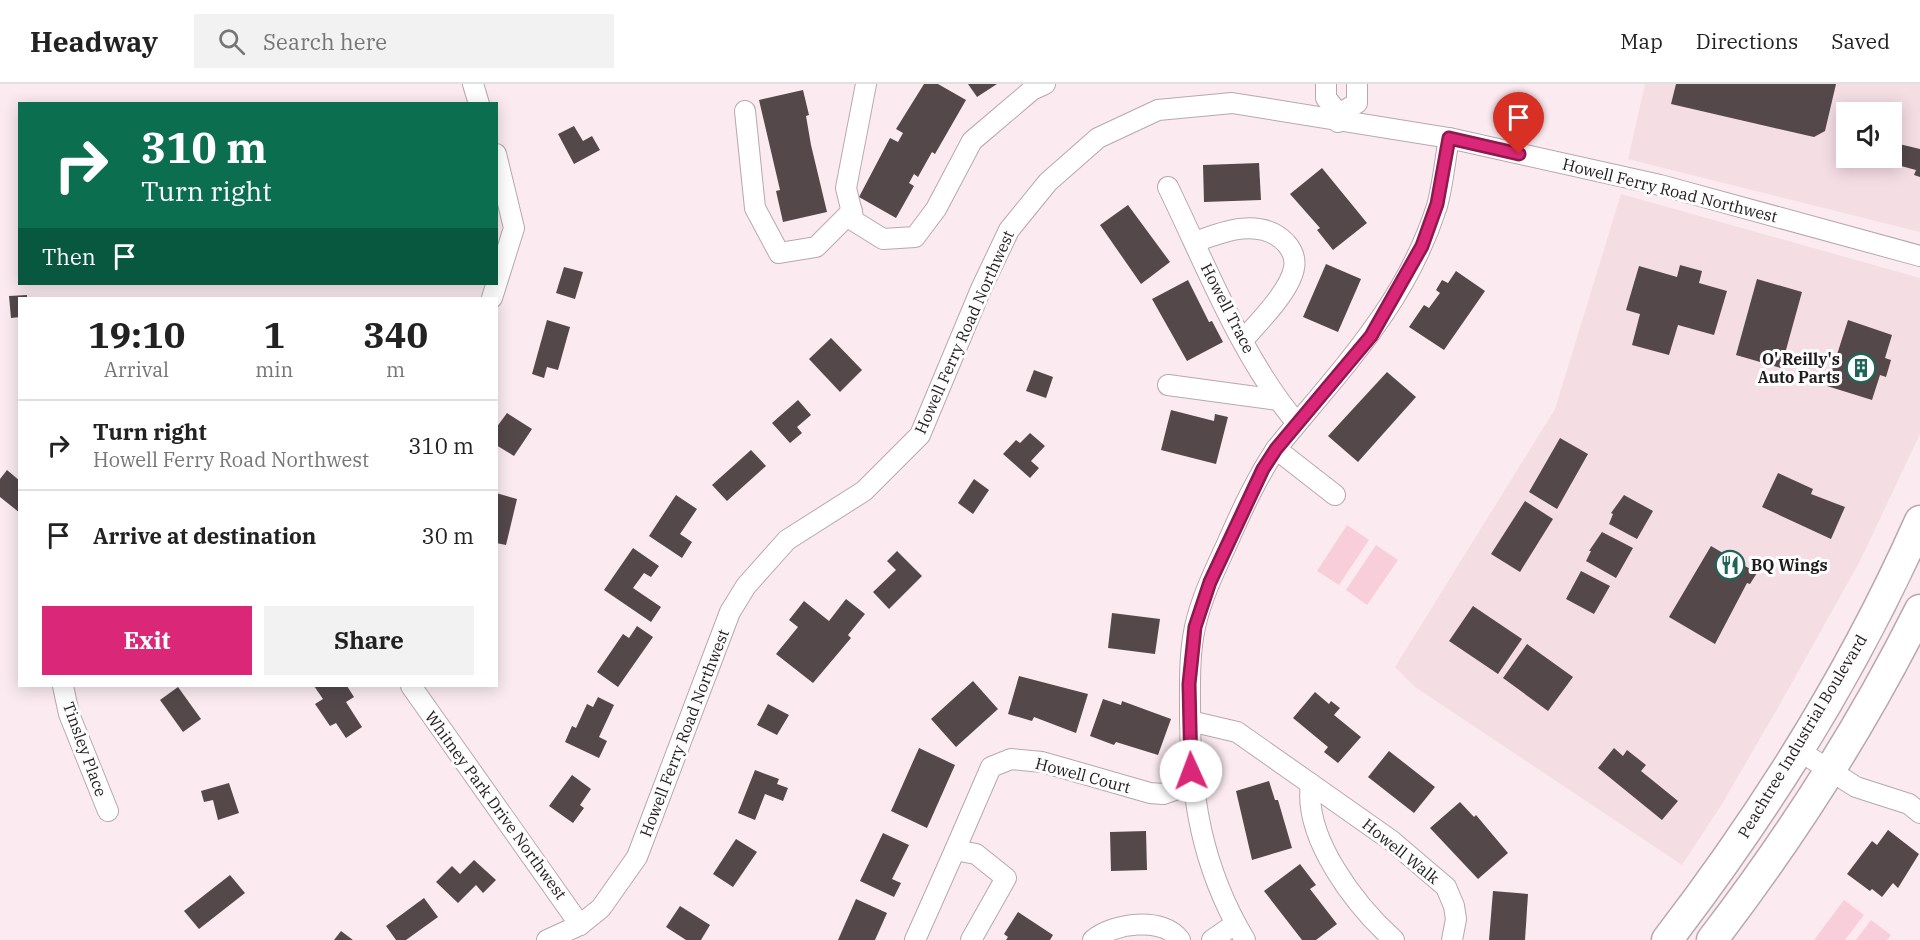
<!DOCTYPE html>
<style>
:root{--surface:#fff;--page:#f2f2f2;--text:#222;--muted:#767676;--line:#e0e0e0;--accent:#db2777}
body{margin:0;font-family:"IBM Plex Serif",serif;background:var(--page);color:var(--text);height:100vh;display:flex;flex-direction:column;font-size:22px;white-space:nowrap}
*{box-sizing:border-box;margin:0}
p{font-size:20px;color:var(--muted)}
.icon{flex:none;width:33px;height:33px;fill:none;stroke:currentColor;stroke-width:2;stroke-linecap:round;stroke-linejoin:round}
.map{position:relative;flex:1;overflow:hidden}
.panel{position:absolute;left:18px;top:213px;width:480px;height:390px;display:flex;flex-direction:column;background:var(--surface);border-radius:0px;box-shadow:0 3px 15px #0003}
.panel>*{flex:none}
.banner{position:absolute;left:18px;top:18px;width:480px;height:183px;border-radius:0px;box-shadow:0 3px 15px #0003;background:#0b6e4f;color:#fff;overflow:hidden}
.tools{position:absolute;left:1836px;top:18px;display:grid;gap:12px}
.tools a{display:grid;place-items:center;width:66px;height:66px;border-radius:0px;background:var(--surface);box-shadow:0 3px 15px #0003;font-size:30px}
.pin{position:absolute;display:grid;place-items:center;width:51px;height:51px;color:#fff;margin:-62px -26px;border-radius:50% 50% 50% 0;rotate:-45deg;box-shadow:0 0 6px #0007}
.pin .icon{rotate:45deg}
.me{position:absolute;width:66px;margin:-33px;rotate:358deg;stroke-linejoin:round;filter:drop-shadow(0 0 4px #0008)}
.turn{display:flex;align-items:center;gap:21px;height:126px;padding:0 24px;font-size:27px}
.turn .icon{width:78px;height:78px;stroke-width:2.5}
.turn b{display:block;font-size:42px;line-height:51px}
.then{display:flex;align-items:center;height:57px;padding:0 24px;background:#0003;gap:12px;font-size:22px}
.eta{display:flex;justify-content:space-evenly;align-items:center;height:102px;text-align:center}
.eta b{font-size:36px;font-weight:800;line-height:42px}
.cta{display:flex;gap:12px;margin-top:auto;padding:12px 24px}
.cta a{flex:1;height:69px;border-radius:0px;background:var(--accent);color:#fff;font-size:24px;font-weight:800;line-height:69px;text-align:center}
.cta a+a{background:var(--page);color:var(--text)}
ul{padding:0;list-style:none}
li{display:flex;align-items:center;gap:18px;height:90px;padding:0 24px;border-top:2px solid var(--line)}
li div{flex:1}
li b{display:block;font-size:22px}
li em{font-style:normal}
header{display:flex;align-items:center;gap:36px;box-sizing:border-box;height:84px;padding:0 30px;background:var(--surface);border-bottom:2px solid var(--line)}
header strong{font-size:28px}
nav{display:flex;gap:33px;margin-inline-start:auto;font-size:21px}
.search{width:420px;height:54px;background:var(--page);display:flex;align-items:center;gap:15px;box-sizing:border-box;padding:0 21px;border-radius:0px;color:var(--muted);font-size:22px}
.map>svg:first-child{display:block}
</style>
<header>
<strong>Headway</strong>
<div class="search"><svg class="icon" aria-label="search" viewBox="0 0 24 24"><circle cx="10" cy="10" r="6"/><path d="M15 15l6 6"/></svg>Search here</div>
<nav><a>Map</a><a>Directions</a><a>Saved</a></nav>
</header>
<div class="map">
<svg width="1920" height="856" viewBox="0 0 1920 856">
<rect width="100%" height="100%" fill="#fbebf0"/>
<!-- built -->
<g fill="#f5dde4" fill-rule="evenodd">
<path d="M1645,0H1920V148L1628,75ZM1846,28H1892V74H1846Z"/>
<polygon points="1621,110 1920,194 1920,350 1860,477 1776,627 1722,720 1682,781 1415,603 1395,583 1555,325"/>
</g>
<!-- green -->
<g fill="#f8cedb">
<polygon points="1347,441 1369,456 1339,501 1317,487"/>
<polygon points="1376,461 1398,476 1367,521 1346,506"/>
<polygon points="1844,816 1864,831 1845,856 1814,856"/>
<polygon points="1871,836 1891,851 1887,856 1856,856"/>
</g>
<!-- building -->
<g fill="#54484b">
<polygon points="924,0 938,0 966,16 935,70 932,68 918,93 914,90 909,99 914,102 896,134 859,113 890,54 898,58 903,49 896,45"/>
<polygon points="968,0 997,0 977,13"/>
<polygon points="1676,0 1836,0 1825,47 1814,53 1671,20"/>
<polygon points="803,6 809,31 806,32 811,61 827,128 783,138 776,107 780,106 759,16"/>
<polygon points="574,42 583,57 592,52 600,66 574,80 558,50"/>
<polygon points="1895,59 1920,65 1920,93 1914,91 1916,86 1890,79"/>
<polygon points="1259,79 1261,116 1204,118 1203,81"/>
<polygon points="1322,84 1367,139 1333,166 1317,146 1320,144 1290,110"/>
<polygon points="1128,121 1170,178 1141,200 1100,141"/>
<polygon points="1326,180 1361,195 1338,248 1303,233"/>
<polygon points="1680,181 1702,187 1699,199 1727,207 1714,251 1678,241 1669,271 1632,261 1640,230 1626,226 1639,182 1677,193"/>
<polygon points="564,183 583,188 575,215 556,209"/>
<polygon points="1456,187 1485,207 1444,266 1409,243 1424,221 1429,224 1440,209 1436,206 1442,196 1448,199"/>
<polygon points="1757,195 1802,208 1781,284 1736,271"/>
<polygon points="1188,196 1209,238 1212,237 1223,258 1187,277 1152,215"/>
<polygon points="27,211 27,214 20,214 20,233 11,234 9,212"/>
<polygon points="547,236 570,243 558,286 547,283 544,294 532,290"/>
<polygon points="1848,236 1892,251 1885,274 1891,276 1886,293 1880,291 1872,316 1827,302"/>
<polygon points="831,254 862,286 840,308 809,275"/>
<polygon points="1034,286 1053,293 1046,314 1026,307"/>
<polygon points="1387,288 1416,313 1358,378 1328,352"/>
<polygon points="798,316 811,331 797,343 802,349 790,359 772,339"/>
<polygon points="1171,326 1214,337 1215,330 1228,333 1216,380 1161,366"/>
<polygon points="507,329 532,345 514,372 496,361 496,344"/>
<polygon points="1030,349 1045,362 1031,377 1039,384 1030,394 1003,370 1016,356 1020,359"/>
<polygon points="1560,354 1588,370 1557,425 1529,408"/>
<polygon points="751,366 766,382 727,417 712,401"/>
<polygon points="7,386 20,397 20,429 0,413 0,395"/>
<polygon points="1778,389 1813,405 1811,410 1845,423 1831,455 1762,423"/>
<polygon points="974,395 989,406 973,430 958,419"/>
<polygon points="496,409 517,415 506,461 496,459"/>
<polygon points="676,411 697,425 680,450 692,458 682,474 649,452"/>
<polygon points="1624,411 1653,427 1637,455 1609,440 1613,430 1611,429"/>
<polygon points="1525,417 1553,435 1520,488 1491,470"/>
<polygon points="1602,448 1633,464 1616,494 1586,477 1591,467 1589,467"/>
<polygon points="1711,462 1757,489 1750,500 1747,499 1715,560 1669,533"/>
<polygon points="633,464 659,482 651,493 644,489 633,504 661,523 651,538 604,506"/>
<polygon points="897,467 922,492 889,525 873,508 896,486 887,477"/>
<polygon points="1581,487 1610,502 1594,530 1566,515"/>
<polygon points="846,515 865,530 848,551 851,554 813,599 776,570 798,543 789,536 804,517 829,537"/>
<polygon points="1473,522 1522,555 1498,590 1449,557"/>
<polygon points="1112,529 1160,535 1155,570 1108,564"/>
<polygon points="637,542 653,553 618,603 597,588 623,550 629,554"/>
<polygon points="1527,560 1573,593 1548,627 1503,594"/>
<polygon points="1019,592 1088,610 1076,649 1034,633 1032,637 1008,630"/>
<polygon points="973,597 998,625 956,663 931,635"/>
<polygon points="314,602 347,602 354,613 346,618 362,643 346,654 336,639 330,642 315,620 323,615"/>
<polygon points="178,603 201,635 183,648 160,616"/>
<polygon points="1315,608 1329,620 1331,617 1340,624 1334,631 1361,653 1338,679 1324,668 1328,663 1293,634"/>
<polygon points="598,613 614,621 599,653 607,657 599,674 565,658 572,642 576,644 587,620 593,623"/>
<polygon points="1103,615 1121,621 1122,617 1171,635 1158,671 1116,658 1114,661 1090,652"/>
<polygon points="768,620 789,631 777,651 757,641"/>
<polygon points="919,664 955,681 927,744 891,727"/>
<polygon points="1614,664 1623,672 1627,666 1646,681 1641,687 1678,717 1662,736 1598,684"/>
<polygon points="1389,667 1435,703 1414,729 1368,693"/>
<polygon points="755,686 779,695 777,700 788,704 783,717 765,710 755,736 738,729"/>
<polygon points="572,691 591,705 580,721 584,724 573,739 549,722"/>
<polygon points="1269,697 1275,716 1278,716 1292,764 1252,776 1236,707"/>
<polygon points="229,699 239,729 218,736 213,716 204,718 201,707"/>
<polygon points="1460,718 1474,733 1476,731 1508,769 1478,795 1430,744"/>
<polygon points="1888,746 1919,770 1898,804 1893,799 1882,813 1872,805 1870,807 1847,790 1872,757 1877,761"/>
<polygon points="1146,747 1147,786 1111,787 1110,748"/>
<polygon points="883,749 909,761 892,795 901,799 894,813 860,797"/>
<polygon points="736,755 757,768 733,803 713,790"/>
<polygon points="474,776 496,796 483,809 476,801 458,819 436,798 452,782 460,790"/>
<polygon points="1300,780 1316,801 1310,805 1337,840 1316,856 1302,856 1264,807"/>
<polygon points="230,791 245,809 199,845 184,827"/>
<polygon points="1493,807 1528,810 1525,856 1489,856"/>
<polygon points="424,814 438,833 406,856 396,856 386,842"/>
<polygon points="856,815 887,829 875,856 838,856"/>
<polygon points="680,822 710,841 701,856 686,856 666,843"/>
<polygon points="1018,828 1053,851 1050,856 1006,856 1008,853 1004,850"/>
<polygon points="341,847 353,856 334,856"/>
</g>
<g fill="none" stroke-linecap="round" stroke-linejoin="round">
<!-- minor casing -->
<g stroke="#b7a8ac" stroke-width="22">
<g id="minor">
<polyline points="473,0 479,20"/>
<polyline points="866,0 846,104 854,137 883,155 915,153 936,125 972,57 1032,6 1045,0"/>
<polyline points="1326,0 1326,14 1339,30 1338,38"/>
<polyline points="745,27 755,124 779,169 816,163 852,127"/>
<polyline points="1339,30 1357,19 1357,0"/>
<path d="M1168,103C1205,179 1242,275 1297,339"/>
<path d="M1195,158C1224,147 1261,133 1286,159C1292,166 1296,174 1294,184C1290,207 1258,239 1243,256"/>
<polyline points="492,214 514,144 496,70"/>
<polyline points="1168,301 1278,316"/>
<polyline points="1276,365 1335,411"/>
<polyline points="63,602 69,630 108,727"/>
<polyline points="411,602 580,841"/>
<polyline points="1190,637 1237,648 1311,700"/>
<polyline points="1798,666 1856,703 1909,720 1920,729"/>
<polyline points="955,766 991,683 1011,675 1042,678 1150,709 1163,710 1192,700"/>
<polyline points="547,856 580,841 601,824 637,773 730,528 746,502 787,456 864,407 920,351 981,205 1009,146 1048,98 1098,54 1158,26 1232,19 1449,54 1660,101 1920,172"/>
<polyline points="915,856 955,766 976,770 1006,794 971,856"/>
<path d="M1093,856C1113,839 1163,832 1180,856"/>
<polyline points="1212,856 1235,840"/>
<path d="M1245,856C1202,784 1190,712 1190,629C1190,601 1189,570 1195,543C1201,515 1214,488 1226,462C1241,428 1256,395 1276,365C1340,286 1405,222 1437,122C1443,100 1445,76 1449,54"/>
<path d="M1394,856C1356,822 1303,754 1311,700L1392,757L1446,803L1454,822L1456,835L1452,856"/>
</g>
</g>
<!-- highway casing -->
<g stroke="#b7a8ac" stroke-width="33">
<g id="highway">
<path d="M1667,856C1766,727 1854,586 1920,437"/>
<path d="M1712,856C1791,753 1862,642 1920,526"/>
</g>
</g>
<!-- minor -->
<use href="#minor" stroke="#fff" stroke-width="20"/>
<!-- highway -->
<use href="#highway" stroke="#fff" stroke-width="30"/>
</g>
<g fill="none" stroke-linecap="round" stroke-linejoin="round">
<!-- route casing -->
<g stroke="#8e194d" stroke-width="15">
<polyline id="route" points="1191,687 1189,600 1195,543 1210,498 1263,385 1276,365 1371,252 1422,162 1437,120 1449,54 1519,70"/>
</g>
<!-- route -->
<use href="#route" stroke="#db2777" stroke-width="10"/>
</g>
<!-- icons -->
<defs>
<g id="building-ring" transform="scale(1.5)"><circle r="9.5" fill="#fdfdfd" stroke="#1e6458" stroke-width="1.5"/><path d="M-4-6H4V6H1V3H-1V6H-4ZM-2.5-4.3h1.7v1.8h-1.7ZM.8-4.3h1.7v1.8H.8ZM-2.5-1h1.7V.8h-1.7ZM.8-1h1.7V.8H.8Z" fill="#1e6458"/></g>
<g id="restaurant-ring" transform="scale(1.5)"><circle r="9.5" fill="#fdfdfd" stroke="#1e6458" stroke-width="1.5"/><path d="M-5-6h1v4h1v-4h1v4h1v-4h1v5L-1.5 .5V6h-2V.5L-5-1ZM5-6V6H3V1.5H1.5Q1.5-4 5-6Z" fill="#1e6458"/></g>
</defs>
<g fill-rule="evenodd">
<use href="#building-ring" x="1861" y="284"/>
<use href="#restaurant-ring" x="1730" y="481"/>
</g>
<g text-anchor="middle" stroke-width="6" stroke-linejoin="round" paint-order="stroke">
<!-- street labels -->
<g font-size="16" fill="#201b1d" stroke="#fdfdfd">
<text transform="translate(1670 106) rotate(14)" y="6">Howell Ferry Road Northwest</text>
<text transform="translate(1228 224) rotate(63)" y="6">Howell Trace</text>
<text transform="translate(964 248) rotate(-66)" y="6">Howell Ferry Road Northwest</text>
<text transform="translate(684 649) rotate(-69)" y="6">Howell Ferry Road Northwest</text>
<text transform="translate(1802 652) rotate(-59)" y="6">Peachtree Industrial Boulevard</text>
<text transform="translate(85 665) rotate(70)" y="6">Tinsley Place</text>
<text transform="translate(1083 691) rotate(15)" y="6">Howell Court</text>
<text transform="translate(496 721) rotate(54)" y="6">Whitney Park Drive Northwest</text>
<text transform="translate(1401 767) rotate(39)" y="6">Howell Walk</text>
</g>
<!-- poi labels -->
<g font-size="16" font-weight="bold" fill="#201b1d" stroke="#fdfdfd" text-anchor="end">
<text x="1840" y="281">O' Reilly's<tspan x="1840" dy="18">Auto Parts</tspan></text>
<text x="1751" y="487" text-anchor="start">BQ Wings</text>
</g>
</g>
</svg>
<div class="tools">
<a><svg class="icon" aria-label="sound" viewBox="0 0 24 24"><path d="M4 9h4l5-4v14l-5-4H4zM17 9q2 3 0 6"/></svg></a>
</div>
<div class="pin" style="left:1519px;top:70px;background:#d93025"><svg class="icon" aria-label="arrive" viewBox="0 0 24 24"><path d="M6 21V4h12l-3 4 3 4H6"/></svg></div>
<svg class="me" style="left:1191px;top:687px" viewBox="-20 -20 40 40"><circle r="19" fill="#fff"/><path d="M0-13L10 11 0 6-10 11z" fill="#db2777"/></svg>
<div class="banner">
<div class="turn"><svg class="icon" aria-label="right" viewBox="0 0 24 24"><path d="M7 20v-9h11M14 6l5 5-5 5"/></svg><div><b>310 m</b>Turn right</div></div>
<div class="then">Then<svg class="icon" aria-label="arrive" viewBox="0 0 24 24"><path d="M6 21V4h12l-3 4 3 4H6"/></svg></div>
</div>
<section class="panel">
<div class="eta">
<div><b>19:10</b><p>Arrival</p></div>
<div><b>1</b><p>min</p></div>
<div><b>340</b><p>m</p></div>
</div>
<ul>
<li><svg class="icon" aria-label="right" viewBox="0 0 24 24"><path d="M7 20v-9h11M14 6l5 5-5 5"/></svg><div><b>Turn right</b><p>Howell Ferry Road Northwest</p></div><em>310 m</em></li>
<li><svg class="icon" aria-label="arrive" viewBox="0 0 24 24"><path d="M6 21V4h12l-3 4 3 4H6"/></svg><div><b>Arrive at destination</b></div><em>30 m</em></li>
</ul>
<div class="cta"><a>Exit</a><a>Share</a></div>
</section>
</div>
